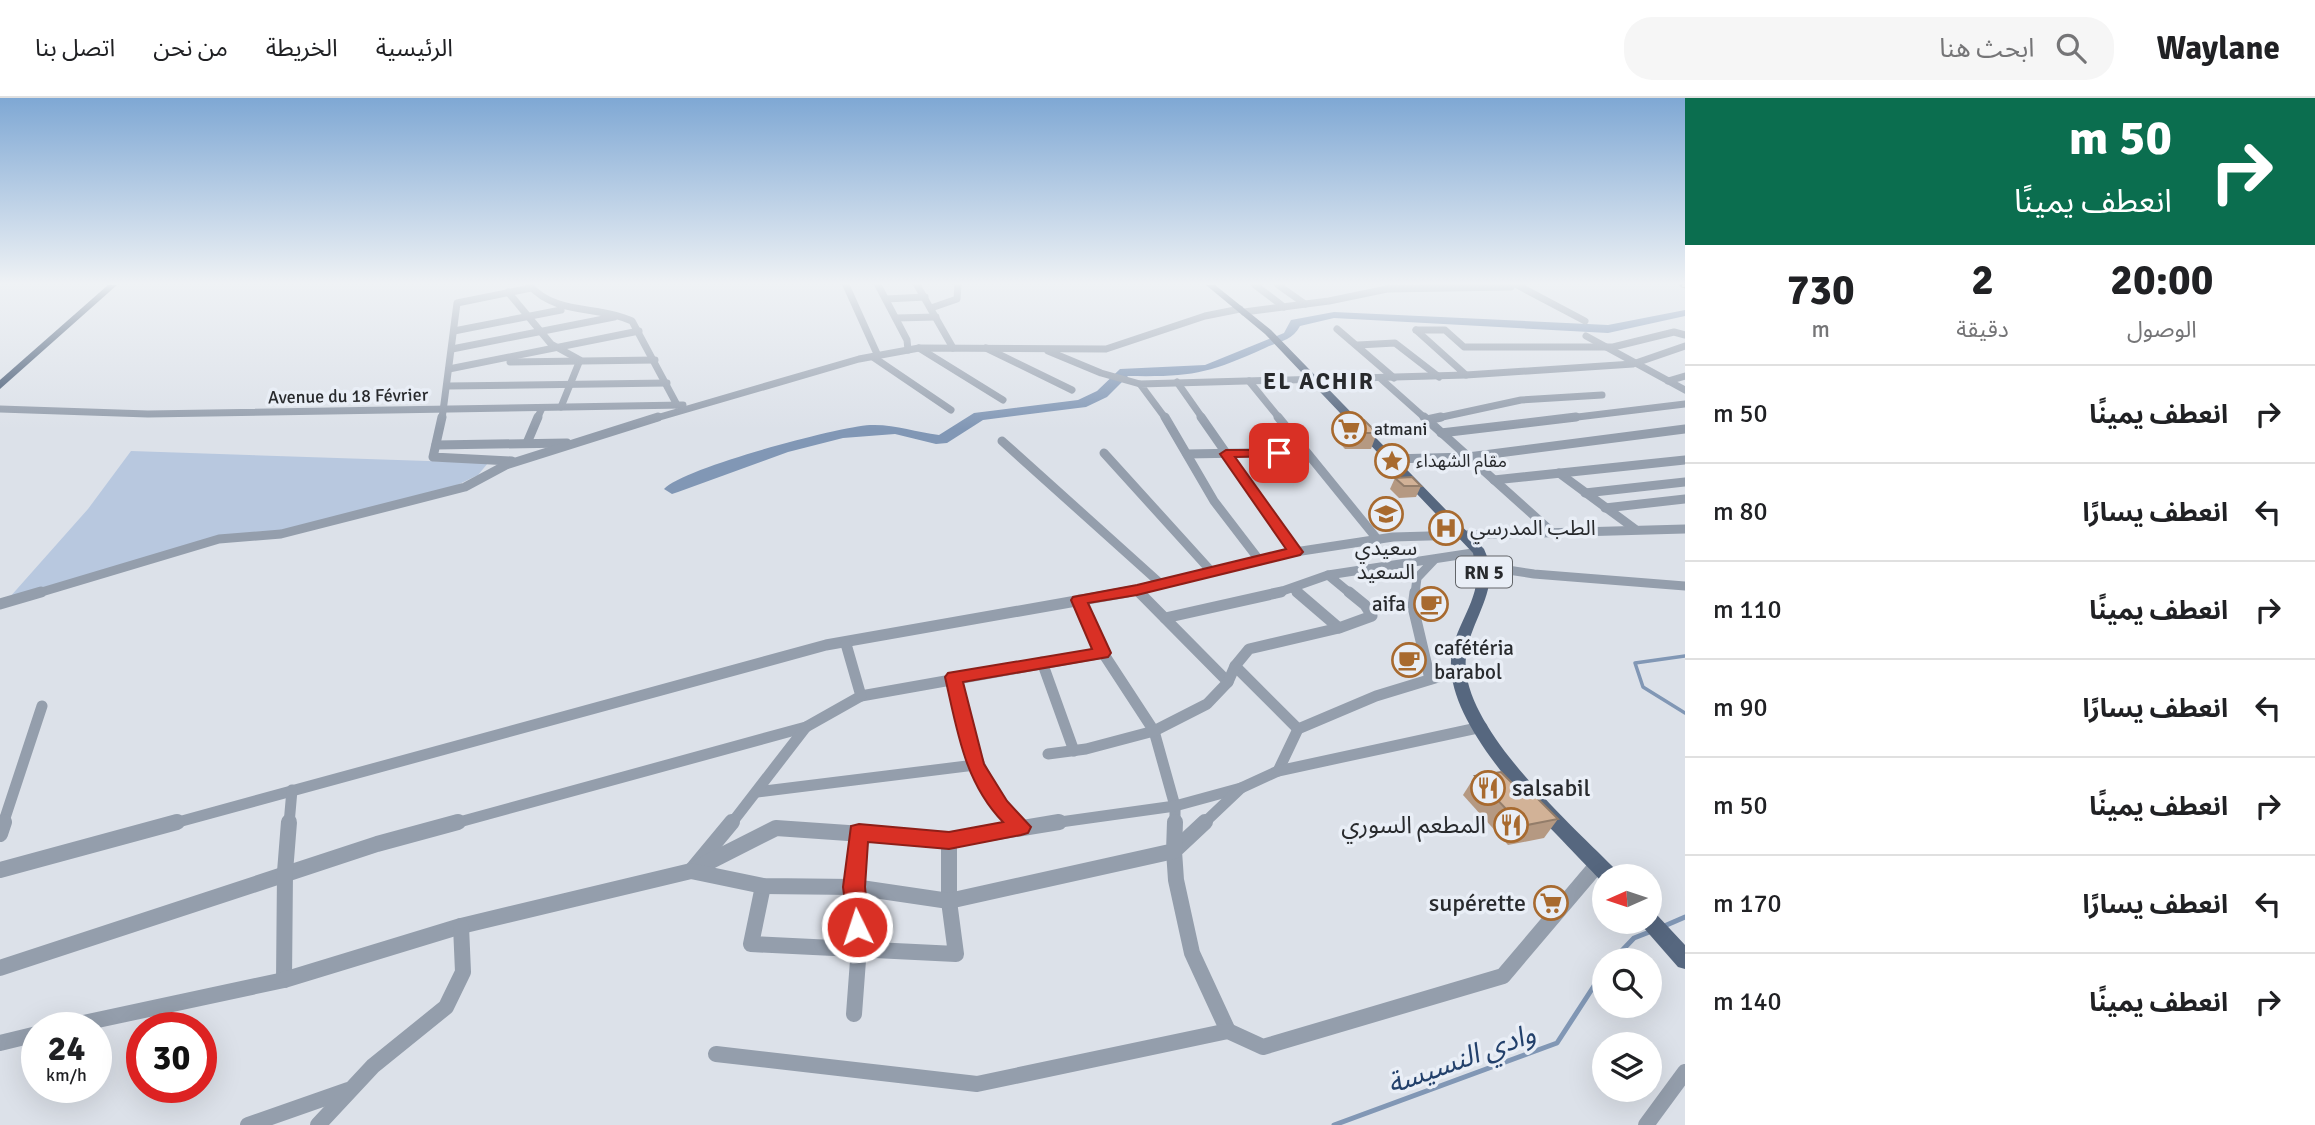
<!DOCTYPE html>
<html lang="ar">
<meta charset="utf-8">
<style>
:root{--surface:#fff;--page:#f6f6f6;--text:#202124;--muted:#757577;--line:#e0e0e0}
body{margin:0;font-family:Signika,"Noto Sans Arabic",sans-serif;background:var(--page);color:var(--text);direction:rtl;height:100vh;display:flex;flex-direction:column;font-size:26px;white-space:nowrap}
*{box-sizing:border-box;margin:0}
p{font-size:23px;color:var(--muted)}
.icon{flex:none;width:38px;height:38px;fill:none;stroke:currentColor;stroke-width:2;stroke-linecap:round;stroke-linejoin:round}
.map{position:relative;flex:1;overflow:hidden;direction:ltr}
.details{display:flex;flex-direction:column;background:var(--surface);width:630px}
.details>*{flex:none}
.top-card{background:#0b6e4f;color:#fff;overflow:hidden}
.needle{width:46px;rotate:267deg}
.buttons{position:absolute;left:1592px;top:766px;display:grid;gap:14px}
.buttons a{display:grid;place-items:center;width:70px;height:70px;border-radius:50%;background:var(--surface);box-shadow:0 7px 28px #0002;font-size:35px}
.speed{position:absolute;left:21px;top:914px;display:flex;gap:14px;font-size:35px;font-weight:700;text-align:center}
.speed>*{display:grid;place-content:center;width:91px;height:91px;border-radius:50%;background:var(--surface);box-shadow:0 7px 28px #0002;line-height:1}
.speed small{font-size:18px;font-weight:400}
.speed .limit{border:10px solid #d22;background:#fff;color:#111}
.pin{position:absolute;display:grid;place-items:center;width:60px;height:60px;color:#fff;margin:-30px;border-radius:14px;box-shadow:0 4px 10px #0006}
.me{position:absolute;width:77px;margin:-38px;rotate:356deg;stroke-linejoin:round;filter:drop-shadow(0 0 5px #0008)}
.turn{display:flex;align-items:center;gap:24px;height:147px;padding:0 28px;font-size:32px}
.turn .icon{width:91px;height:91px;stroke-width:2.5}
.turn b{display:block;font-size:49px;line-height:60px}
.eta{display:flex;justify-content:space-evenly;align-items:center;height:119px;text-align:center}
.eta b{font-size:42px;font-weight:700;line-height:49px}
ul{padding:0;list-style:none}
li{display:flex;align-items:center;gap:21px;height:98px;padding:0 28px;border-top:2px solid var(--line)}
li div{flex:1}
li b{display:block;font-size:26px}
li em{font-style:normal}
header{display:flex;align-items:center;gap:42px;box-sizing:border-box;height:98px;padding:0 35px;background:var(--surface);border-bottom:2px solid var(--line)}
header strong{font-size:33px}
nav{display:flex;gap:38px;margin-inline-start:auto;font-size:24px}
.search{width:490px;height:63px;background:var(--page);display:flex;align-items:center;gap:18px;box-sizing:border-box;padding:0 24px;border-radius:28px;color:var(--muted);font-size:26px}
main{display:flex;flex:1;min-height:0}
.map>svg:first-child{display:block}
</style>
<header>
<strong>Waylane</strong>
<div class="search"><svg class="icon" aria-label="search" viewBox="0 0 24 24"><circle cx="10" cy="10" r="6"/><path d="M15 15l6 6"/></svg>ابحث هنا</div>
<nav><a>الرئيسية</a><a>الخريطة</a><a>من نحن</a><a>اتصل بنا</a></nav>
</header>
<main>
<section class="details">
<div class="top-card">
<div class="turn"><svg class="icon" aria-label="right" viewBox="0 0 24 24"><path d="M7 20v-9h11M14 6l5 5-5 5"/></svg><div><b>50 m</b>انعطف يمينًا</div></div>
</div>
<div class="eta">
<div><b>20:00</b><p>الوصول</p></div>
<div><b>2</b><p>دقيقة</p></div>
<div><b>730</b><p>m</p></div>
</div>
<ul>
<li><svg class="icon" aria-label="right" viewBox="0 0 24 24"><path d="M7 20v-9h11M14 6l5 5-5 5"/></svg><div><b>انعطف يمينًا</b></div><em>50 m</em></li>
<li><svg class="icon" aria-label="left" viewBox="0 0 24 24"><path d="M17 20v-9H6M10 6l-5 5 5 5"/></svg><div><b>انعطف يسارًا</b></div><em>80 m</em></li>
<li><svg class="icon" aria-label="right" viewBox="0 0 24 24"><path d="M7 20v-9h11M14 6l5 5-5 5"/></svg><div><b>انعطف يمينًا</b></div><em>110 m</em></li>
<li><svg class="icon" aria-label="left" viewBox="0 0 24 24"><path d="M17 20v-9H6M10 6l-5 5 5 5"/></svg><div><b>انعطف يسارًا</b></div><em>90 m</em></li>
<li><svg class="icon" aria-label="right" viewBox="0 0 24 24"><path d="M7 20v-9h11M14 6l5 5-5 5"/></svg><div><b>انعطف يمينًا</b></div><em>50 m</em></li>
<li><svg class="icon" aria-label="left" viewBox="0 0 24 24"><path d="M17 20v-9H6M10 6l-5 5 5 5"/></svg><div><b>انعطف يسارًا</b></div><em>170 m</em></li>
<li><svg class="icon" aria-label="right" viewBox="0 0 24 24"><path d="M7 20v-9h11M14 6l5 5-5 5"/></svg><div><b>انعطف يمينًا</b></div><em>140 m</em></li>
</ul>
</section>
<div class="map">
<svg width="1685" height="1027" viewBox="0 0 1685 1027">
<rect width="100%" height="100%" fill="#dce1e9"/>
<!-- green -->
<polygon fill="#b8c8df" points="131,353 488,365 478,377 453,389 284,432 245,435 9,500 88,411"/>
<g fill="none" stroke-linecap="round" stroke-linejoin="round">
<!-- stream-far1 -->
<polyline stroke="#8197b5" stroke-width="3.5" points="1685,558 1635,565 1643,589 1685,615"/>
<!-- stream -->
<g stroke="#8197b5" stroke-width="5">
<polyline points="1662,829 1685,819"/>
<polyline points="1612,863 1634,840 1652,833"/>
<polyline points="1334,1027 1557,945 1605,871"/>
</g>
<!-- river -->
<path fill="#8197b5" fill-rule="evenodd" d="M1685,212V218L1608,235L1334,220L1300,228C1292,243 1280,243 1265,250C1207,276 1192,279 1128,278L1107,299L1086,309L983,322L947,345L936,346L895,336L843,340L788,354L678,394L672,396L664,391C683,370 837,329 870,327C895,326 915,334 939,337L974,315L1078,302L1097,293L1120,271L1205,267L1284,235L1291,222L1334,214L1608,227Z"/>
<!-- minor-far3 -->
<g stroke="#949eac" stroke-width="7">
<path d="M529,187C557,218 597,207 632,223L677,307"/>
<polyline points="846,187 878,258"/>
<polyline points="878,187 907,242 908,252"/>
<polyline points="917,187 953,250"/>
<polyline points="1255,187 1284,209"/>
<polyline points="1278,187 1305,206"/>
<polyline points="1517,187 1585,223"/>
<polyline points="508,194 551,246 580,262 561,309"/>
<polyline points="886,201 925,199"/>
<polyline points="931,210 957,201 958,187"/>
<polyline points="1244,214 1329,203 1387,191 1511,189 1506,187"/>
<polyline points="896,220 936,219"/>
<polyline points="1337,231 1394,280"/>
<polyline points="1416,232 1445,232 1464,249 1613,249 1674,234 1685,237"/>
<polyline points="454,233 561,212"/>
<polyline points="1586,238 1685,292"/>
<polyline points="1358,247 1395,245 1439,279"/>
<polyline points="919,250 1003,302"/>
<polyline points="986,250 1072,292"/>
<polyline points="452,251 614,219"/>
<polyline points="1048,253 1101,275 1140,286"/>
<polyline points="873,259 951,312"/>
<polyline points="510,264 655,262"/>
<polyline points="449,271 639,233"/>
<polyline points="1466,277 1633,266 1685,248"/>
<polyline points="1380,280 1426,321"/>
<polyline points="1249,283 1280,321"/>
<polyline points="1668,283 1685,278"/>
<polyline points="1177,284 1203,321"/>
<polyline points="447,288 667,285"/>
<polyline points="0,311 148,316 683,307"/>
<polyline points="442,321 457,205 531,190"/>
<polyline points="537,321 542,310"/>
<polyline points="653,321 859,261 919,250 1106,251 1205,218 1240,211"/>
<polyline points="1166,321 1140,286 1466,277 1416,232"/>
<polyline points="1433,321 1521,302 1602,297"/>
<polyline points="1561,321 1685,306"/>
</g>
<!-- minor-far2 -->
<g stroke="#949eac" stroke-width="9">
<polyline points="442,319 433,359 512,363"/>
<polyline points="1165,319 1214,403 1260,463"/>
<polyline points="1201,319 1295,454"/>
<polyline points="1278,319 1378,442"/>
<polyline points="1424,319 1551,433"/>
<polyline points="1427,322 1441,319"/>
<polyline points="1441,335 1576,319"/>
<polyline points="1002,343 1161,486"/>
<polyline points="527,345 538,319"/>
<polyline points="436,347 567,345"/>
<polyline points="1104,355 1211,473"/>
<polyline points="1187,356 1305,354"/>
<polyline points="1391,361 1468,359 1685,331"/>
<polyline points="1559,375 1635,431"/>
<polyline points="1494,382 1685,362"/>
<polyline points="1585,395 1685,384"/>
<polyline points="1605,410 1685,401"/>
<polyline points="1482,468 1534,476 1685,488"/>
<polyline points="1328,477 1351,496"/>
<polyline points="1294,491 1299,496"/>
<polyline points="1137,492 1141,496"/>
<polyline points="35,496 219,441 281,436 465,389 506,367 658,319"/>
<polyline points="1117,496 1295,454 1393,439 1685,431"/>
<polyline points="1274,496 1328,477 1479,454"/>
<polyline points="1415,496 1417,480 1434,462"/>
</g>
<!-- minor-far1 -->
<g stroke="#949eac" stroke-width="11">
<polyline points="1139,494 1228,584"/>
<polyline points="1297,494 1339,530"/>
<polyline points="1415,494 1413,509 1430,581"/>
<polyline points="0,506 41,494"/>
<polyline points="1165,520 1281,494"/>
<polyline points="1103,555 1154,633 1175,708 1175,726"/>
<polyline points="1042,564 1074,653"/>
<polyline points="1235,568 1298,631"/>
<path d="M954,579C969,638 976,679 1018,726"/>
<polyline points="861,598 1103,555 1079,502"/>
<polyline points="1048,656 1086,651 1154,633 1207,606 1228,584 1235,568 1249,551 1339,530 1372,518 1365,507 1349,494"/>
<polyline points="1278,673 1298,631 1376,598 1458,573"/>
<polyline points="757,694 975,667"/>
<polyline points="3,726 42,608"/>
<polyline points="171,726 826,547 1127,494"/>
<polyline points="289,726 292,692"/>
<polyline points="452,726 806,629 861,598 846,546"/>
<polyline points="731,726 806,629"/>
<polyline points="1046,726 1175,708 1241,690"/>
<polyline points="1203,726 1241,690 1278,673 1482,629"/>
</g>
<!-- minor -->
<g stroke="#949eac" stroke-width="16">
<polyline points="1016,724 1021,729"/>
<polyline points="1205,724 1174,753 1176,782 1192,855 1228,933"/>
<polyline points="0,736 4,724"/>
<polyline points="693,771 732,724"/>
<polyline points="0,772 177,724"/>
<polyline points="691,773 776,730 949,742 1059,724"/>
<polyline points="763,788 751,846 956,856 949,803 949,742"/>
<polyline points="0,870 377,746 458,724"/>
<polyline points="284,882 285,774 289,724"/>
<polyline points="854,916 859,849 854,789 859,734"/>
<polyline points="65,929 284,882 461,828 691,773 763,788 854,789 949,803 1174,753 1175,724"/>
<polyline points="0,945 37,936"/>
<polyline points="716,956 977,986 1228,933 1263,949 1503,878 1598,766"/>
<polyline points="248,1027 348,992"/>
<polyline points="318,1027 373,968 446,909 463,874 461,828"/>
<polyline points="1646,1027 1685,974"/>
</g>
<!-- major -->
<g fill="#56677f" fill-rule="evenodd">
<path d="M1206,187H1215L1271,232L1484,451C1503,491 1470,520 1466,559C1458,627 1572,727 1617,773L1619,779H1605L1603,785C1557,735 1447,635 1451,563C1452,532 1477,507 1477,476C1477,469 1474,462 1473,455L1265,236Z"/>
<polygon points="1650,814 1657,817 1685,847 1685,871 1678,869 1643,829 1641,824 1650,824"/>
</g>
<!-- highway -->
<polygon fill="#3f536e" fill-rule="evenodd" points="108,187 117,187 0,291 0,282"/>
<!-- rail casing -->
<g stroke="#7a7d82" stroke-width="4.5">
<polyline id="rail" points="1682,187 1685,188"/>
</g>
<!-- rail -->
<use href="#rail" stroke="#e9eef6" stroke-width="2.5" stroke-dasharray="7" stroke-linecap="butt"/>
</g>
<!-- wall -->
<g fill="#b59982">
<polygon points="1339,322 1377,335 1371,351 1345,351 1333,338"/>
<polygon points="1395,380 1421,388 1416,399 1399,400 1390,391"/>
<polygon points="1475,678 1522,695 1558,721 1544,740 1508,747 1463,697"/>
</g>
<!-- building -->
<g fill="#d2b297" stroke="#937d6a" stroke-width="2">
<polygon points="1339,322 1364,322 1377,335 1351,335"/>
<polygon points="1412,379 1421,388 1404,388 1395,380"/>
<polygon points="1501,674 1522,695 1530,693 1558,721 1522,728 1475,678"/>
</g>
<!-- sky -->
<linearGradient id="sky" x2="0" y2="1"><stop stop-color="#7fa8d4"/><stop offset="0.56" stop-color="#eff2f5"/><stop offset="1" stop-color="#eff2f5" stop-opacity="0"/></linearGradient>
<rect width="1685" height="331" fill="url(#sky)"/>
<!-- route -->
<path fill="#d93025" stroke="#8d1f18" stroke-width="2" d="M1226,352H1283L1285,355L1279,358L1235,359L1303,454L1300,457L1137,497L1088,505L1111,555L1108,559L963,584L984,666L1007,703L1031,729L1028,735L1021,737L949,751L868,744L865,789L869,829L865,836L857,839L849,836L843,789L851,728L859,726L949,734L1003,724C964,684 957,631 945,579L948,575L1092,551L1071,502L1073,499L1137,487L1286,451L1220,356Z"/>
<!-- icons -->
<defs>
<g id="supermarket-ring" transform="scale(1.75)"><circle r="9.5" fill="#e9eef6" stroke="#a86a2f" stroke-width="1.5"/><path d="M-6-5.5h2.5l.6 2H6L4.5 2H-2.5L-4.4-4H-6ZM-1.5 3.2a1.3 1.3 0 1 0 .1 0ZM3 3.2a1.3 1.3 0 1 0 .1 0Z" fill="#a86a2f"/></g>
<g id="sight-ring" transform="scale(1.75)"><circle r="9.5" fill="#e9eef6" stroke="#a86a2f" stroke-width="1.5"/><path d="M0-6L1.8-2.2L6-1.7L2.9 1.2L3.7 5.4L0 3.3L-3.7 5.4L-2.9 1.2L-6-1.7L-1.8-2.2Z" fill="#a86a2f"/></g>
<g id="school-ring" transform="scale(1.75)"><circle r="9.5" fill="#e9eef6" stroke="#a86a2f" stroke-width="1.5"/><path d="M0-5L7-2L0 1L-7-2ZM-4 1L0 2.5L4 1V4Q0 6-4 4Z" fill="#a86a2f"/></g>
<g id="hospital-ring" transform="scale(1.75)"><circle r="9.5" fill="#e9eef6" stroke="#a86a2f" stroke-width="1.5"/><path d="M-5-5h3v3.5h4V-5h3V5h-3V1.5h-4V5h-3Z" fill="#a86a2f"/></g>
<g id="cafe-ring" transform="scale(1.75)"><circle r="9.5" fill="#e9eef6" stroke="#a86a2f" stroke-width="1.5"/><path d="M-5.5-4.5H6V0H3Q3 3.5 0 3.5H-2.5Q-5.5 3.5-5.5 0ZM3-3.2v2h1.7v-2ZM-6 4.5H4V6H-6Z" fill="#a86a2f"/></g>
<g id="restaurant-ring" transform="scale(1.75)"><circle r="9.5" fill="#e9eef6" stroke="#a86a2f" stroke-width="1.5"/><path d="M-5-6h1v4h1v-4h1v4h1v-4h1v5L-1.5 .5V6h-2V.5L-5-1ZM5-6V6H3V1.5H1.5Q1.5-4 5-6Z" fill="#a86a2f"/></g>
</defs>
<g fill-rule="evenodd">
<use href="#supermarket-ring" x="1349" y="331"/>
<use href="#sight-ring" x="1392" y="363"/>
<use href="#school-ring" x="1386" y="416"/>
<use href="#hospital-ring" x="1446" y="430"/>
<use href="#cafe-ring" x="1431" y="506"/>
<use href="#cafe-ring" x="1409" y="562"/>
<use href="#restaurant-ring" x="1488" y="690"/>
<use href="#restaurant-ring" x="1511" y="727"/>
<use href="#supermarket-ring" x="1551" y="805"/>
</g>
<g text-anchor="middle" stroke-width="7" stroke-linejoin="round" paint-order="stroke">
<!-- far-street labels -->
<g font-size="18" fill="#282a2d" stroke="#e9eef6">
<text transform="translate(348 298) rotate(-1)" y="6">Avenue du 18 Février</text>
</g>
<!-- far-poi labels -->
<g font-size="18" fill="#282a2d" stroke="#e9eef6" text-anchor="start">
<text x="1374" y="337">atmani</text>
<text x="1416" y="369">مقام الشهداء</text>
</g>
<!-- shield labels -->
<rect fill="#e9eef6" stroke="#626569" stroke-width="2" x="1456" y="458.5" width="56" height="31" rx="5"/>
<g font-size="19" font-weight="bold" fill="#282a2d">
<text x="1484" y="481">RN 5</text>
</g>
<!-- poi labels -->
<g font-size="21" fill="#282a2d" stroke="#e9eef6" text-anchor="start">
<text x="1470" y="437">الطب المدرسي</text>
<text x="1386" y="457" text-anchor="middle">سعيدي<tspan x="1386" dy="24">السعيد</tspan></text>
<text x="1406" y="513" text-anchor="end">aifa</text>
<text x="1434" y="557">cafétéria<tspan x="1434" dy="24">barabol</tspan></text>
</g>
<!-- far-district labels -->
<g font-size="23" font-weight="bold" letter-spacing="2" fill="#282a2d" stroke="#e9eef6">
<text x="1319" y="291">EL ACHIR</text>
</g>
<!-- near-poi labels -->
<g font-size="24" fill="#282a2d" stroke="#e9eef6" text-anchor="end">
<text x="1512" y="698" text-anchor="start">salsabil</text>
<text x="1486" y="735">المطعم السوري</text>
<text x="1526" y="813">supérette</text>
</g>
<!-- near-water labels -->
<g font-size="28" font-style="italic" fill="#22406b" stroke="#e9eef6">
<text transform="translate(1461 960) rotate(-20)" y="10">وادي النسيسة</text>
</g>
</g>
</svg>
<div class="buttons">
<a><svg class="needle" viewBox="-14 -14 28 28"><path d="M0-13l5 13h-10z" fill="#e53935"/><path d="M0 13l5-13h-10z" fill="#757577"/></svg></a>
<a><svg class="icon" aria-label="search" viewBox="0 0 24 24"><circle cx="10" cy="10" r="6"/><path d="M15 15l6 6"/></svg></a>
<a><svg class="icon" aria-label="layers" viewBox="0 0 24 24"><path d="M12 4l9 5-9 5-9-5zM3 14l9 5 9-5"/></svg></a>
</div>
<div class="speed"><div>24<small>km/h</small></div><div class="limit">30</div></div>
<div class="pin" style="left:1279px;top:355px;background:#d93025"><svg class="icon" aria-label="arrive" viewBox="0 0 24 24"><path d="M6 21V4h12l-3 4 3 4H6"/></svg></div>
<svg class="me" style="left:857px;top:829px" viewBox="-20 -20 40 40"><circle r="17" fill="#d93025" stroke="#fff" stroke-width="3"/><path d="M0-11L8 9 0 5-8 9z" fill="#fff"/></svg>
</div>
</main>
